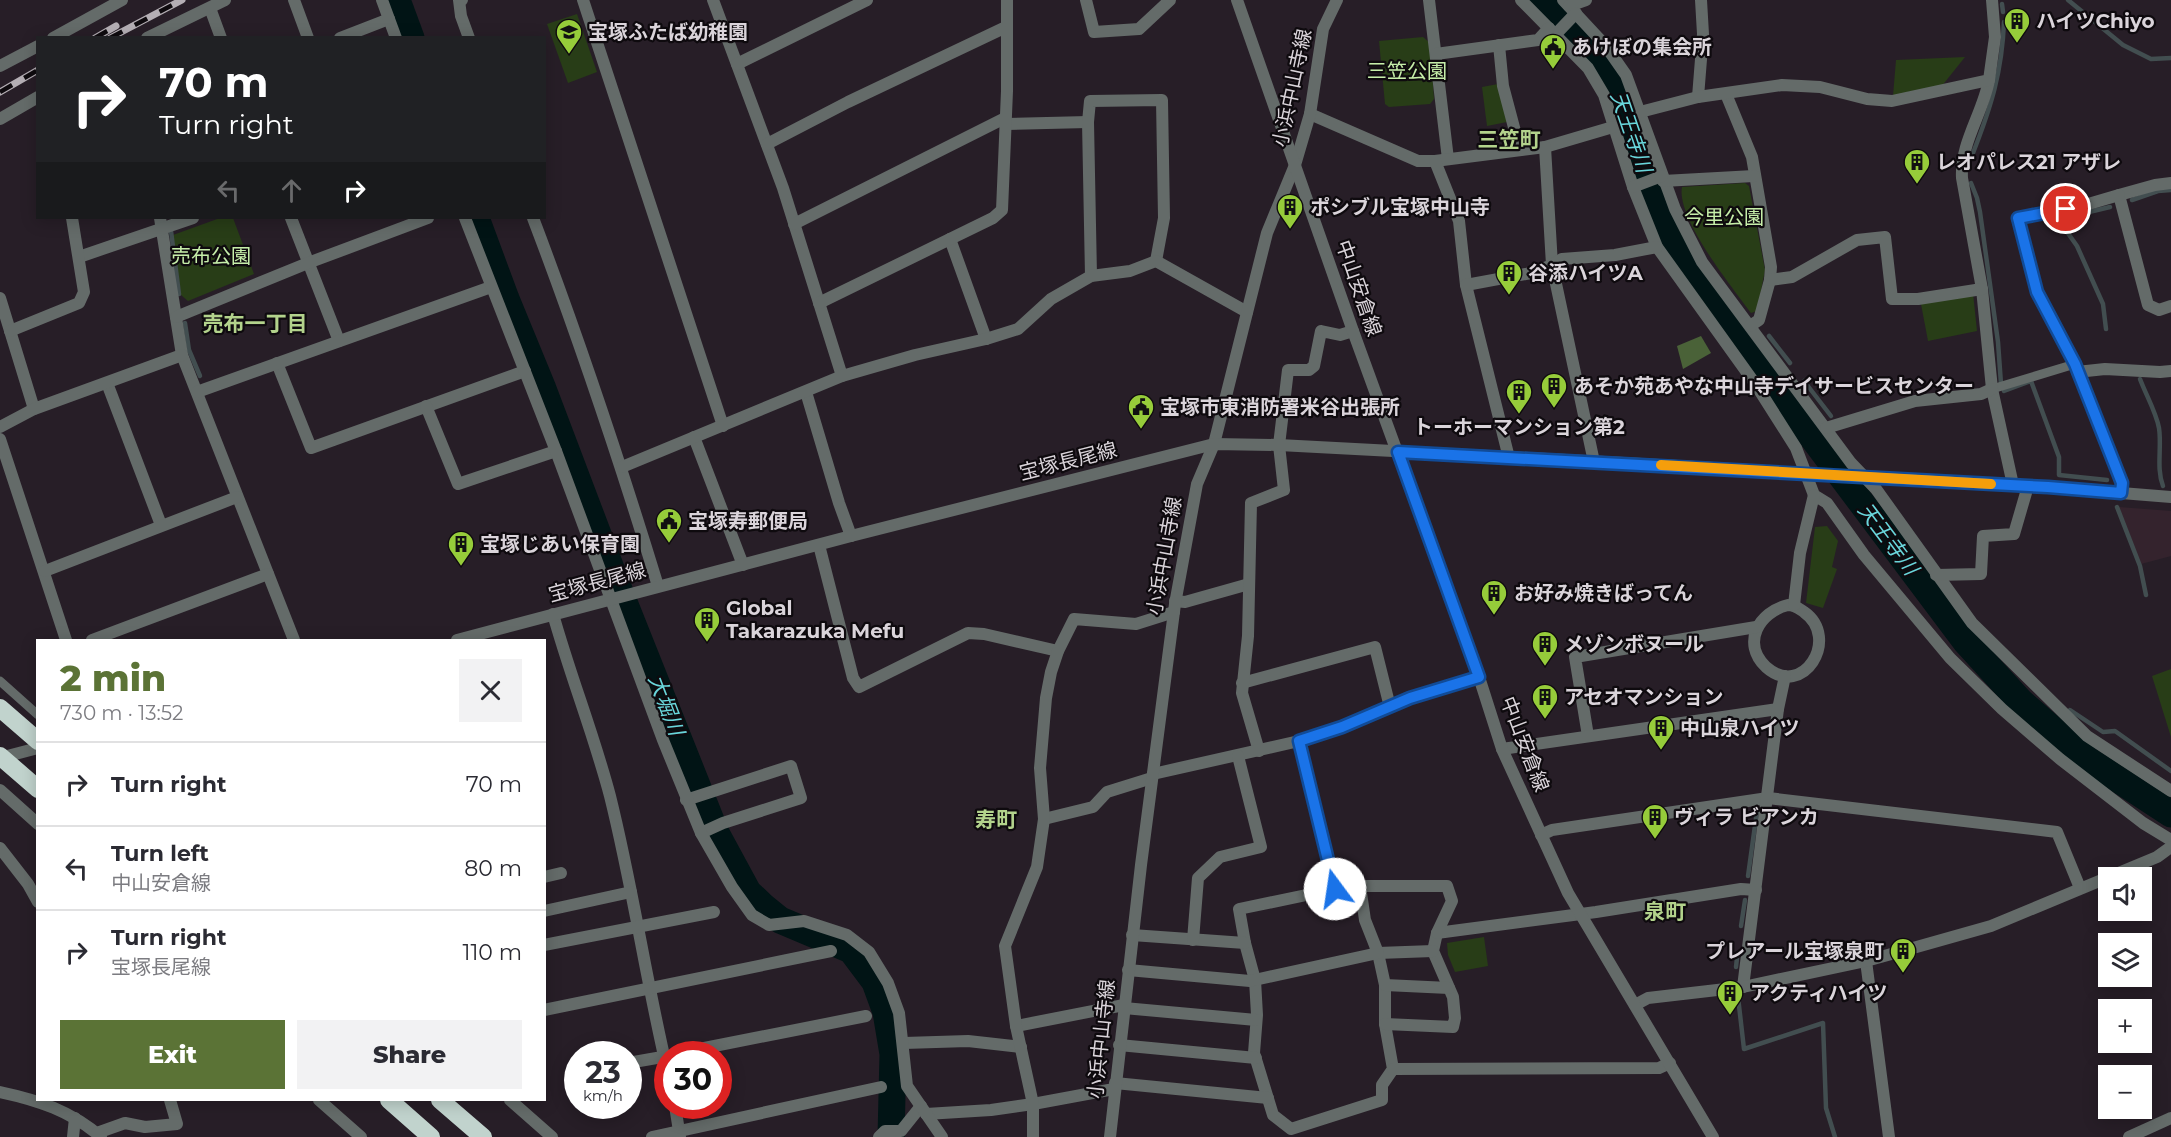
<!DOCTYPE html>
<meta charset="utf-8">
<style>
:root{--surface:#fff;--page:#f2f2f3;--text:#2b2b33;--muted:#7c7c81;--line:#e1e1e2;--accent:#5b7336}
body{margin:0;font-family:Montserrat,"Noto Sans JP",sans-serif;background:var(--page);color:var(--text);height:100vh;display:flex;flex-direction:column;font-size:22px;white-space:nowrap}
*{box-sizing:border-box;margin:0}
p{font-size:20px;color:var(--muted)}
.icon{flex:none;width:33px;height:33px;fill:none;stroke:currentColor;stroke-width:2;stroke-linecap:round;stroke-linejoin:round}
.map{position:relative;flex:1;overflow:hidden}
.side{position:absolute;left:36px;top:639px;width:510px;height:462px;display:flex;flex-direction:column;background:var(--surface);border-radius:0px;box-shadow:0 3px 15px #0003}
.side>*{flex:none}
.top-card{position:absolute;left:36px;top:36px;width:510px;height:183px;border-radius:0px;box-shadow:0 3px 15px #0003;background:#202124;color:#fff;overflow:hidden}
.buttons{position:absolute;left:2098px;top:867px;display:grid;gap:12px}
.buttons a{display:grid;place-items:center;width:54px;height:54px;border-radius:0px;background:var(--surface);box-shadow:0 3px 15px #0003;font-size:30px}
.speed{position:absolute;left:564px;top:1041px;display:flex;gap:12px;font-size:30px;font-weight:700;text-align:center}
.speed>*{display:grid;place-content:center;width:78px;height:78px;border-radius:50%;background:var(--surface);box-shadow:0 3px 15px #0003;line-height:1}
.speed small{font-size:15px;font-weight:400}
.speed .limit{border:9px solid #d22;background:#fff;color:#111}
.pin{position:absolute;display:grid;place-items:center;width:51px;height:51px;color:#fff;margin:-26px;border:3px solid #fff;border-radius:50%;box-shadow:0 2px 6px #0007}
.me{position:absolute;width:66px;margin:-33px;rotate:346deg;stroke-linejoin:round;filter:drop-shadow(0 0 4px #0008)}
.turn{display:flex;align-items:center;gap:21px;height:126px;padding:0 24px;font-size:27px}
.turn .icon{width:78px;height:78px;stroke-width:2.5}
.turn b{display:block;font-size:42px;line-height:51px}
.lanes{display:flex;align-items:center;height:57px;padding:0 24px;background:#0003;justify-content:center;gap:30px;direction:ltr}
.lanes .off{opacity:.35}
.round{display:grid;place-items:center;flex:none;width:63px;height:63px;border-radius:0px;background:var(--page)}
.head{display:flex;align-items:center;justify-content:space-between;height:102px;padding:0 24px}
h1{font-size:36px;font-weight:800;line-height:45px;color:var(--accent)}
.button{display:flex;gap:12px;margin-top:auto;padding:12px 24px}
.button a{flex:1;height:69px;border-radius:0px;background:var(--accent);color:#fff;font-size:24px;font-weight:800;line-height:69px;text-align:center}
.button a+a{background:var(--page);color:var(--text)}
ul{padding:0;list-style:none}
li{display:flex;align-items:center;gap:18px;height:84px;padding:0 24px;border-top:2px solid var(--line)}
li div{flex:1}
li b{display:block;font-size:22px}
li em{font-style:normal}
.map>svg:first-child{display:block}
</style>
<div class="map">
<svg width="2171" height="1137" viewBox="0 0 2171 1137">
<rect width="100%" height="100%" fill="#271e27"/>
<!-- industrial -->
<polygon fill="#34232d" points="2119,507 2171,511 2171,556 2141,564"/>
<!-- green -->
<g fill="#283d17">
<polygon points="577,14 597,72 568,83 547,24"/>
<polygon points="1423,37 1430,43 1434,99 1430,104 1389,107 1385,104 1379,41"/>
<polygon points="1965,57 1941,87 1893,96 1896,60"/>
<polygon points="1498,84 1507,122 1487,126 1482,87"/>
<path d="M1745,183L1749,186L1765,270L1757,311L1751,313C1732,287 1676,218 1682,187Z"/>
<polygon points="220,218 233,218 254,274 188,301 181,295 173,235"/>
<polygon points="1973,293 1977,331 1928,341 1921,304"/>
<polygon points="1827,526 1838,541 1832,567 1837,569 1823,608 1806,603 1815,527"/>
<polygon points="2171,669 2171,737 2152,676"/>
<polygon points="1484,937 1488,966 1455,972 1448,955 1447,943"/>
</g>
<!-- forest -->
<polygon fill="#4a6238" points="1701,336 1711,353 1683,369 1677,346"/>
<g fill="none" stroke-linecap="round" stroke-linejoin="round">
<!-- stream -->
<g stroke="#424e50" stroke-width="4.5">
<polyline points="2068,0 2123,45 2151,59 2171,58"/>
<polyline points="2002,4 2003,12"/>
<path d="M1973,153C1991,107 2002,72 2004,22"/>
<polyline points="1971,183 1977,198 1980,212 1998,342 2001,384"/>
<polyline points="2132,200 2158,191 2171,190"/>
<polyline points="171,231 179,294"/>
<polyline points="185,323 189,350 200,376"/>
<polyline points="2106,329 2103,304 2077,246 2060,222 2062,219 2068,217 2110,207"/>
<polyline points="1769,336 1790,363"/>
<path d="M2140,379C2146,395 2156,412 2159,428C2162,447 2156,468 2163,486"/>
<polyline points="1804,381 1831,416"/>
<polyline points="2004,391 2031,381 2059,457 2059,475 2107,480"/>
<polyline points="2117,507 2140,566 2146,595"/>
<polyline points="2070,710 2103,732 2115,731 2171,771"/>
<polyline points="1748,876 1757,811"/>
<polyline points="1741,926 1745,900"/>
<polyline points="1736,967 1737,958"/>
<polyline points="1738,997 1744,1049 1823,1023 1826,1108 1835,1137"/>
</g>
<!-- river -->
<g stroke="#011415" stroke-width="27">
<polyline points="397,0 411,38"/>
<polyline points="1538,0 1595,58 1615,84 1656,205 1680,261 1966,642 2021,702 2087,759 2171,814"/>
<polyline points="476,218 506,299 543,389 618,587 716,833 748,892 764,907 780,920 851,950 875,982 886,1012 893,1054 891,1137"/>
</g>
<!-- pedestrian -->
<g stroke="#646b69" stroke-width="9">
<polyline points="1992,389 2075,364"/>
<polyline points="0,681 38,715"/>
</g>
<!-- minor -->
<g stroke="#646b69" stroke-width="12">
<polyline points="294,0 308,38"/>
<polyline points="462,0 459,0 461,16 469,38"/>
<polyline points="583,0 723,426"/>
<polyline points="713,0 783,188 842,376"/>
<polyline points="1086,0 1094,32 1139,29 1170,0"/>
<polyline points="1429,0 1448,159"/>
<polyline points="1521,0 1588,68 1604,95 1633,187 1657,247 1756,385 1796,448 1814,495 1827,503 1864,555 1950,658 2002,709 2060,759 2143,823 2171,840"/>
<polyline points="1563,0 1605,45 1626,75 1675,209 1702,262 1851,463 1876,489 1972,623 2087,736 2171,791"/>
<polyline points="1569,6 1586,0"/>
<polyline points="210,8 221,38"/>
<polyline points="1555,35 1576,13"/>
<polyline points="53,38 122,0"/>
<polyline points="147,38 225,0"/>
<polyline points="340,38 389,19"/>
<polyline points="1499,45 1503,86 1520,150"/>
<polyline points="1436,54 1538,40 1549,28"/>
<polyline points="737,64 867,0"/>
<polyline points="0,66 38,46"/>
<path d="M1989,80C1983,113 1960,143 1962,178L1982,289L1992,389L2013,485"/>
<polyline points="1726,94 1752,157 1771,267 1770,280 1759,320 1750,326"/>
<polyline points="1698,97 1703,34 1701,0"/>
<polyline points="1640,112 1698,97 1782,85 1820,87 1867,99 1892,101 1989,80 1995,37 1992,0"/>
<polyline points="1310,114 1418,161 1435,161 1545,147 1613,127"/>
<polyline points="0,119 38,97"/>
<polyline points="1005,124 1088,122"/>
<polyline points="767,144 848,102 1006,27"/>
<polyline points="1545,147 1552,265 1594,462"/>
<polyline points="1435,161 1459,221 1466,285 1509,458"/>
<polyline points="1663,181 1754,176"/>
<polyline points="2171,183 2155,185 2119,195 2148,305 2159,310 2171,306"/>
<polyline points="1633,187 1662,176"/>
<polyline points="2119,195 2085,205 2017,218 2037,292 2054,322 2075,364 2123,483 2121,493"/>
<polyline points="160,218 182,355 294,640"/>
<polyline points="291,218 339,341"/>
<path d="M533,218C579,339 620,462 658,586"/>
<polyline points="794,224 1005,118"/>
<polyline points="950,239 986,339"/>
<polyline points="79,257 193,218"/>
<polyline points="1091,276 1088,122 1090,101 1162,100 1164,218 1156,261"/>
<polyline points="1770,280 1792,277 1857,240 1885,237 1892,299 1918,299 1982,289"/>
<polyline points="1466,285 1531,273 1552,265 1562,259 1615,255 1657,247"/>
<polyline points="0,298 34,409"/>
<polyline points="819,303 993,218 1002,210 1007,91 1007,0"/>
<polyline points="176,317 308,263 428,218"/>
<polyline points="10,331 79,303 84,292 72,218"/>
<polyline points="277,363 311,448 525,371"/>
<polyline points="2077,372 2105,369 2160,372 2171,371"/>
<polyline points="107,383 161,525"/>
<polyline points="197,392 491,287"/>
<polyline points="806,392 839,503 851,536"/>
<polyline points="426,406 458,484 556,451"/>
<polyline points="0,427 34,409 182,355"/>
<polyline points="1826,428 1915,401 1981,394 1992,389"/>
<polyline points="694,437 743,565"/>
<polyline points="0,439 66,640"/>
<polyline points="622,467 842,376 915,355 986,339 1018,329 1051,299 1091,276 1130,271 1156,261 1247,312"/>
<polyline points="819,545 853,678 859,687 968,633 984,634 1058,651"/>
<polyline points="45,571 237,497"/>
<polyline points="1936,575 1981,574 1983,536 2014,534 2028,486"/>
<polyline points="1175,601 1185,602 1249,584"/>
<path d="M1788,605C1795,605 1798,608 1804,612C1841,638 1803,700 1766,667C1741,643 1759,612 1788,605Z"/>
<polyline points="1794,605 1800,553 1814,495"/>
<path d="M553,614C570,675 594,735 610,796C633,888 646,981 668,1073"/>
<polyline points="92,640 268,574"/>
<polyline points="1242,683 1375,647 1390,707"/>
<polyline points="1588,736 1575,657 1756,627"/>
<polyline points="1299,741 1335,889 1239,909 1245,943 1255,980 1257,1015 1254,1053 1273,1115 1291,1129 1382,1100 1382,1085 1393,1069 1385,1024 1385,985"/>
<polyline points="1502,749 1778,709"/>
<polyline points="1259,751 1242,693 1248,636 1251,503 1284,490 1279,445 1288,370 1309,370 1314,366 1321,331 1340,335 1353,331"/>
<polyline points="1153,774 1299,741 1343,727 1410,698 1479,677"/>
<polyline points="0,790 38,824"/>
<polyline points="686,800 791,766 801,798 723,823 701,833"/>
<polyline points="1044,819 1093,807 1107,792 1152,778"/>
<polyline points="1541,835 1552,830 1768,798 2057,832 2080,888"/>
<polyline points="0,848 28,884 38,902"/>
<polyline points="544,877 561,873"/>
<polyline points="1335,889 1360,886 1447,886 1452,901 1437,933 1433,951 1453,997 1455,1018 1453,1027 1385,1024"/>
<polyline points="544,911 631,892"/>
<polyline points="1437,933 1596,912 1741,889 1756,890"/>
<polyline points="1132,935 1245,943"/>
<polyline points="1193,940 1198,878 1220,857 1261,847 1238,756"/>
<polyline points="544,945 714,912"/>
<polyline points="1433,951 1378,953 1385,985 1449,988"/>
<polyline points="1866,961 1889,1137"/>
<polyline points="1128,970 1250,981 1378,953 1365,920 1360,886"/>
<polyline points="1743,987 1778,709 1785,676"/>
<polyline points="1635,1005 1648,998 1743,987 1866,961 1913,948 1991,926 2157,857 2171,847"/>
<polyline points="1124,1008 1256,1020"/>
<polyline points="544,1010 831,951"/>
<polyline points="1016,1026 1124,1005"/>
<polyline points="904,1043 968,1041 1021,1047"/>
<polyline points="1119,1045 1256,1058"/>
<polyline points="674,1054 866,1016"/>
<polyline points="628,1063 668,1056"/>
<polyline points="1393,1069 1659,1068 1670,1063"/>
<polyline points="1115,1083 1268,1098"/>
<path d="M0,1092C38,1100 71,1111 101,1137"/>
<polyline points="319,1100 361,1137"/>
<polyline points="510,1100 552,1137"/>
<polyline points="675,1106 680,1137"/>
<polyline points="926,1114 991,1110 1033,1104 1114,1089"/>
<polyline points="97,1133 125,1123 145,1127 177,1124 170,1100"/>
<polyline points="73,1137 75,1118"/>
<polyline points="652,1137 881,1087"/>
<polyline points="879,1137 885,1131 901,1131 921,1106"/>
<polyline points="1033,1137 1033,1104 1016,1026 1005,946 1037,867 1044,819 1040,768 1046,698 1051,672 1058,651 1074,619 1136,624 1174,612"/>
<polyline points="1110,1137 1141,865 1175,604 1197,484 1214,444 1267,233 1295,165 1310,114 1323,29 1337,0"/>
<polyline points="2129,1137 2171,1118"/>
</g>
<!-- tertiary -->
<g stroke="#646b69" stroke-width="12">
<polyline points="382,0 396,38"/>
<polyline points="1237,0 1353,331 1479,677 1502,749 1568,893 1713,1137"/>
<polyline points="465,218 556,451 663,740 701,833 732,887 752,915 769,925 804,921 847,935 869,952 888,983 899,1013 907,1086 942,1137"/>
<polyline points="457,640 851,536 1214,444 1279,445 1624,463 2047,487 2171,497"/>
<polyline points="0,758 38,748"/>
</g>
<!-- motorway -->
<g stroke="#c1d3cd" stroke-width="18">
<polyline points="0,708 38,741"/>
<polyline points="389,1100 431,1137"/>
<polyline points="440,1100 483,1137"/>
</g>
<!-- rail casing -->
<g stroke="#b4aeb4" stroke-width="7">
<g id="rail">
<polyline points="95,38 116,26"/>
<polyline points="110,38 182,0"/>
<polyline points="0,92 38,70"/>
</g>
</g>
<!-- rail -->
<use href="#rail" stroke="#0e0a0e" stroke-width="4.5" stroke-dasharray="14" stroke-linecap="butt"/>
<!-- motorway-bridge -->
<polyline stroke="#c1d3cd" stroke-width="18" points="0,756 38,789"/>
</g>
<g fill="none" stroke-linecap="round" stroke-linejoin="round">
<!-- route casing -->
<g stroke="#114b97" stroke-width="15">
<polyline id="route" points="1335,889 1299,741 1342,727 1410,698 1479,677 1398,452 2048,487 2121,493 2122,483 2075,364 2037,292 2018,218 2066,209"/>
</g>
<!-- route -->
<use href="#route" stroke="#1a73e8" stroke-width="10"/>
<!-- slow -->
<polyline stroke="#f59e0b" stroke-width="10" points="1661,465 1991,484"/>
</g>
<!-- icons -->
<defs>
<g id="building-pin" transform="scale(1.35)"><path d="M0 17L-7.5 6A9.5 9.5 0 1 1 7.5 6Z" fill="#96cc3a" stroke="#0e0a0e"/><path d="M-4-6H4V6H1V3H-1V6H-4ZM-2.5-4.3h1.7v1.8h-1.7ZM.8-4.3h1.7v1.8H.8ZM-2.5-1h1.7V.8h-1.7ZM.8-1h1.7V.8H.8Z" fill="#111"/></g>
<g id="school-pin" transform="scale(1.35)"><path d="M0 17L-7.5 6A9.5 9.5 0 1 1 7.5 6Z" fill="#96cc3a" stroke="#0e0a0e"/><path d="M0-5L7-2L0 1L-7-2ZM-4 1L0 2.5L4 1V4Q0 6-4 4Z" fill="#111"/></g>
<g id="civic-pin" transform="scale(1.35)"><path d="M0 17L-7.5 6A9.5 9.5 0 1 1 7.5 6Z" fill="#96cc3a" stroke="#0e0a0e"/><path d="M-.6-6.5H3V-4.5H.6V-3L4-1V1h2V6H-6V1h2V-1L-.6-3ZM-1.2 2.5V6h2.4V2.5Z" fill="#111"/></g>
</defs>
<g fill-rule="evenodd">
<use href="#building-pin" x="2017" y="21"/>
<use href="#school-pin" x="569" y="32"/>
<use href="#civic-pin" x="1553" y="47"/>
<use href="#building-pin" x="1917" y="162"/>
<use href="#building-pin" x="1290" y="207"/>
<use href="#building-pin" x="1509" y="273"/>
<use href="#building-pin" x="1554" y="386"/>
<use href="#building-pin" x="1519" y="392"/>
<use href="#civic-pin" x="1141" y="407"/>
<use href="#civic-pin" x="669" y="521"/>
<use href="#building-pin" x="461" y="544"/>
<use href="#building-pin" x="1494" y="593"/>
<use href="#building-pin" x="707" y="620"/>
<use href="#building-pin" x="1545" y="644"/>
<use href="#building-pin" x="1545" y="697"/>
<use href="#building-pin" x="1661" y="728"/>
<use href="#building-pin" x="1655" y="817"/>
<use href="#building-pin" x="1903" y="951"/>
<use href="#building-pin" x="1730" y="993"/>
</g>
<g text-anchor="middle" stroke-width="4.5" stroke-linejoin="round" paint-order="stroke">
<!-- poi labels -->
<g font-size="20" font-weight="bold" fill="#dad4da" stroke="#0e0a0e" text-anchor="start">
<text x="2036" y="28">ハイツChiyo</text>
<text x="588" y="39">宝塚ふたば幼稚園</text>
<text x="1572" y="54">あけぼの集会所</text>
<text x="1936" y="169">レオパレス21 アザレ</text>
<text x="1310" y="214">ポシブル宝塚中山寺</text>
<text x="1528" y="280">谷添ハイツA</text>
<text x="1574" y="393">あそか苑あやな中山寺デイサービスセンター</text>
<text x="1160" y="414">宝塚市東消防署米谷出張所</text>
<text x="1519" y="434" text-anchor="middle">トーホーマンション第2</text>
<text x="688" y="528">宝塚寿郵便局</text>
<text x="480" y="551">宝塚じあい保育園</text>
<text x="1514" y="600">お好み焼きばってん</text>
<text x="726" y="615">Global<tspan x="726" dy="23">Takarazuka Mefu</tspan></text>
<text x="1564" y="651">メゾンボヌール</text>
<text x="1564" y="704">アセオマンション</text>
<text x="1680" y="735">中山泉ハイツ</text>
<text x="1674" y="824">ヴィラ ビアンカ</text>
<text x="1884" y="958" text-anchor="end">プレアール宝塚泉町</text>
<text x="1750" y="1000">アクティハイツ</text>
</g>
<!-- park labels -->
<g font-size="20" fill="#c6eea9" stroke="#0e0a0e">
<text x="1407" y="78">三笠公園</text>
<text x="1724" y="224">今里公園</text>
<text x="211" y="263">売布公園</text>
</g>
<!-- street labels -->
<g font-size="20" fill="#dad4da" stroke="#0e0a0e">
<text transform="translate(1292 88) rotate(-78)" y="7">小浜中山寺線</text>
<text transform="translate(1359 288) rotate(71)" y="7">中山安倉線</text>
<text transform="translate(1068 461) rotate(-14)" y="7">宝塚長尾線</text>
<text transform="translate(1164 556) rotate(-80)" y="7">小浜中山寺線</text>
<text transform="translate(597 582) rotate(-15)" y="7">宝塚長尾線</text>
<text transform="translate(1525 744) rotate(69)" y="7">中山安倉線</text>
<text transform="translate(1101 1039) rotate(-84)" y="7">小浜中山寺線</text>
</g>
<!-- water labels -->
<g font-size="21" font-style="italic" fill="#69d6db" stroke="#0e0a0e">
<text transform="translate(1631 132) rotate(71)" y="7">天王寺川</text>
<text transform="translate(1888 539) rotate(53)" y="7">天王寺川</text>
<text transform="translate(666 705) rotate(69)" y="7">大堀川</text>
</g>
<!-- neighbourhood labels -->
<g font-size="21" font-weight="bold" fill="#b3d38c" stroke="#0e0a0e">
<text x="1509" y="147">三笠町</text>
<text x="255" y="331">売布一丁目</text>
<text x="996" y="827">寿町</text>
<text x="1665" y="919">泉町</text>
</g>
</g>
</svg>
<div class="buttons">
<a><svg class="icon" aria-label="sound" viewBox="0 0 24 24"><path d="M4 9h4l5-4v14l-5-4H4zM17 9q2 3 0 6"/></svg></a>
<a><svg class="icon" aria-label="layers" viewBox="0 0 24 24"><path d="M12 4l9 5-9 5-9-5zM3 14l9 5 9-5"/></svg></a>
<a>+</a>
<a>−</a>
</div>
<div class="speed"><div>23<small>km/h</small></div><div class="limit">30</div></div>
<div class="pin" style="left:2066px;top:209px;background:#d93025"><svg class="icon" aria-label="arrive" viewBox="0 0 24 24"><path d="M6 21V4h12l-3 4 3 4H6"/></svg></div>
<svg class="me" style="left:1335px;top:889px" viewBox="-20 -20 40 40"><circle r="19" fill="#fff"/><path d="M0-13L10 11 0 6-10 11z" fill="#1a73e8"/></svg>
<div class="top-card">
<div class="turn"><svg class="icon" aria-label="right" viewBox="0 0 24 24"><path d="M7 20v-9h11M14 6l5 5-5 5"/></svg><div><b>70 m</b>Turn right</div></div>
<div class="lanes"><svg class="icon off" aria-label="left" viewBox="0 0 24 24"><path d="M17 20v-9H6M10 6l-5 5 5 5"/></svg><svg class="icon off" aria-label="ahead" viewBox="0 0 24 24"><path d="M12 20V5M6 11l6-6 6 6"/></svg><svg class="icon" aria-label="right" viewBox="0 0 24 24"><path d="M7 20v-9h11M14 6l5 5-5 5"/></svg></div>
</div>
<section class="side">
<div class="head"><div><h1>2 min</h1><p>730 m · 13:52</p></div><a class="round"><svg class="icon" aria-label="close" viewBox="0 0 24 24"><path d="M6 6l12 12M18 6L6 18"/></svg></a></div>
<ul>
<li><svg class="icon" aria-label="right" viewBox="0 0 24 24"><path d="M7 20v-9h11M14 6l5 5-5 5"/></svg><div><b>Turn right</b></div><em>70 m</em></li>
<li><svg class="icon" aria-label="left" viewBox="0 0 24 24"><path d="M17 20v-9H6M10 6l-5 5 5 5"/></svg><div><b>Turn left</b><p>中山安倉線</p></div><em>80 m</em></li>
<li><svg class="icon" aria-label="right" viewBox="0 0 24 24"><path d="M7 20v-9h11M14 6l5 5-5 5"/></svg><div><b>Turn right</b><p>宝塚長尾線</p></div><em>110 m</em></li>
</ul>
<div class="button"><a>Exit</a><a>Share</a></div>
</section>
</div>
